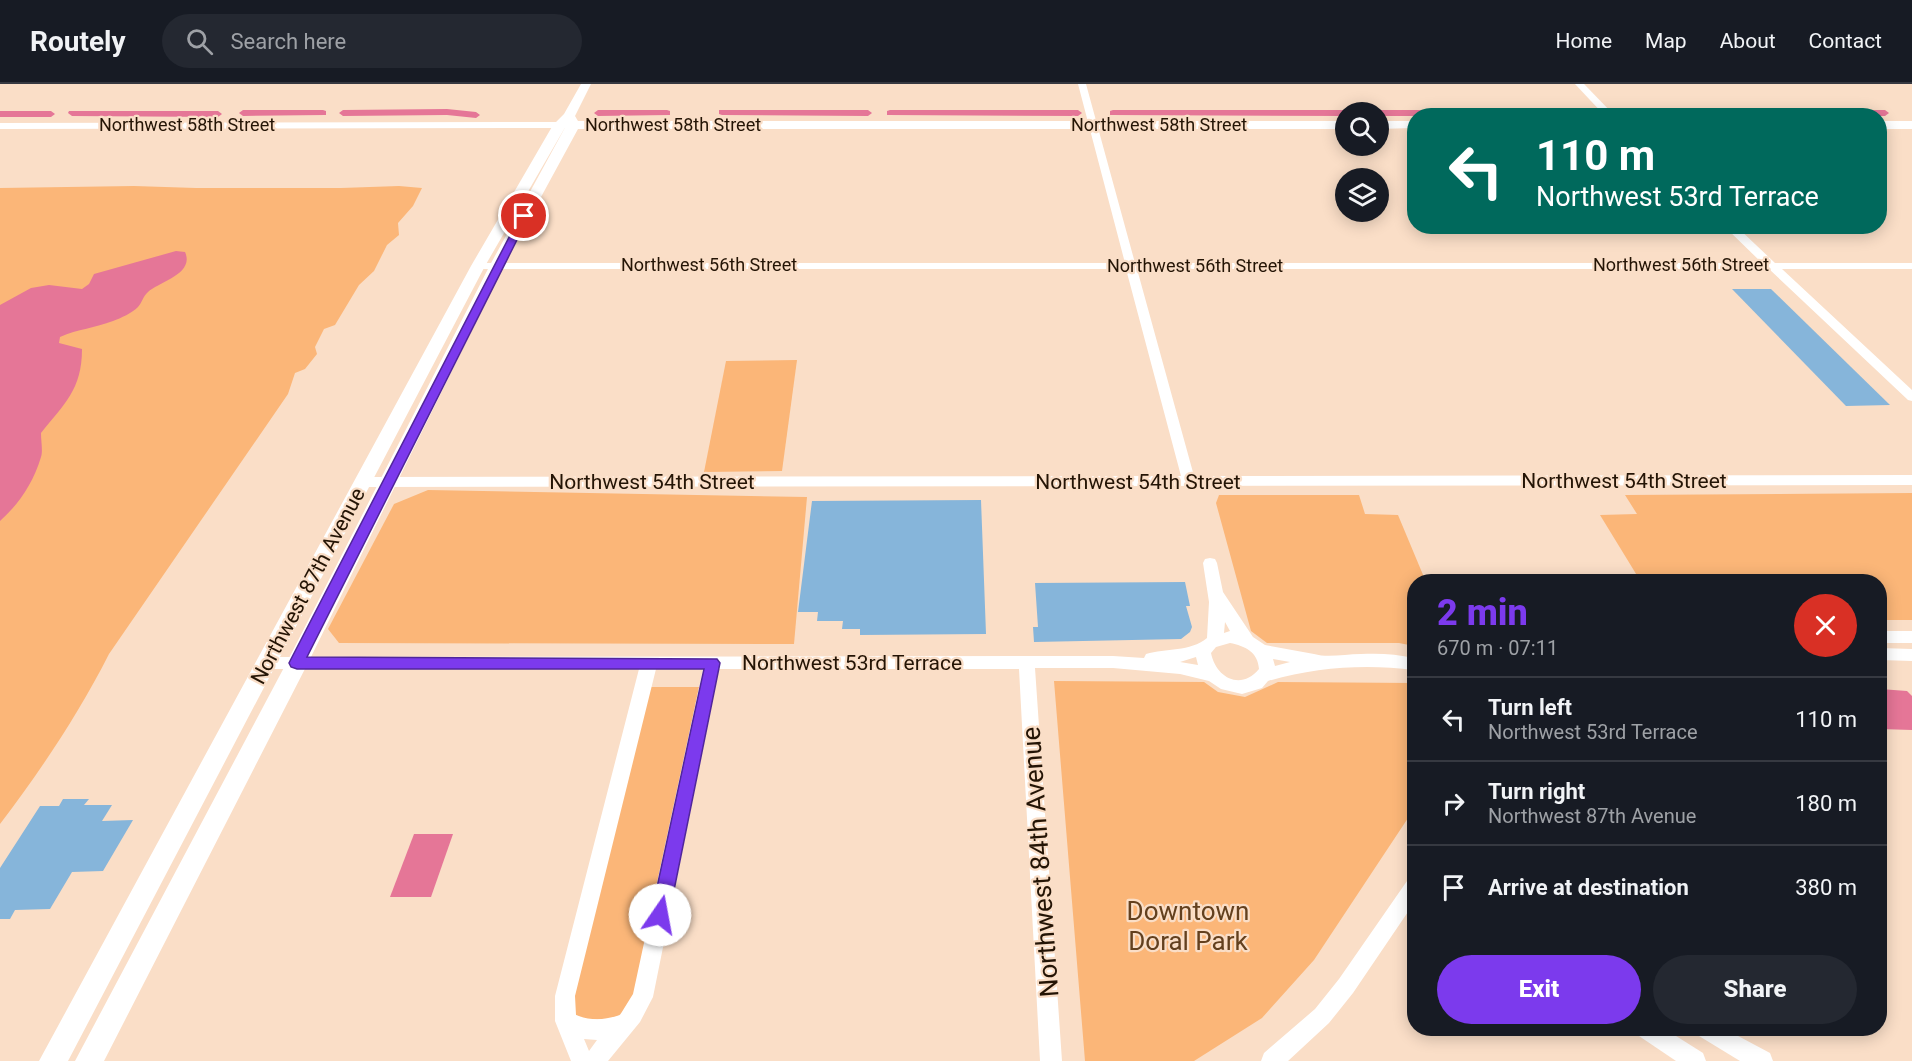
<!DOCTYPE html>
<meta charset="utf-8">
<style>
:root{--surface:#171b24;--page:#242831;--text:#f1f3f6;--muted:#9ea1a6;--line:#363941;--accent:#7c3aed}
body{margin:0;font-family:Roboto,sans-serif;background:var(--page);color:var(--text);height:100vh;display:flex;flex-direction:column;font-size:22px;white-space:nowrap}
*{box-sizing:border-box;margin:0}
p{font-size:20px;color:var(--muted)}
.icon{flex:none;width:33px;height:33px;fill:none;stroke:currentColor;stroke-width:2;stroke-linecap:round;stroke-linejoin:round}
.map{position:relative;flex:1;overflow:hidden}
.sheet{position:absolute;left:1407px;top:490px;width:480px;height:462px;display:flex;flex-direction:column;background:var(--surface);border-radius:24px;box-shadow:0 3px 15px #0003}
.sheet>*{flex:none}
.banner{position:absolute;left:1407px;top:24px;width:480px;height:126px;border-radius:24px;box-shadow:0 3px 15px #0003;background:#00695c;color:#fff;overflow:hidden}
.fabs{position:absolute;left:1335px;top:18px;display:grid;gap:12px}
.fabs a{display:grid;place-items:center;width:54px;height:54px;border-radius:50%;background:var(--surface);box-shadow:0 3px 15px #0003;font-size:30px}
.pin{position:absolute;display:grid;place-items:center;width:51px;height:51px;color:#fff;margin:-26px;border:3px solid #fff;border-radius:50%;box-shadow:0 2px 6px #0007}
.me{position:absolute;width:66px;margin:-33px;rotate:12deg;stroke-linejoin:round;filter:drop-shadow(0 0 4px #0008)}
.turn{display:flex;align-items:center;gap:21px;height:126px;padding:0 30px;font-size:27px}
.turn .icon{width:78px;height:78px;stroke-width:2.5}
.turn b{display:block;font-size:42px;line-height:51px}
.round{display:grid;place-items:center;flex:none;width:63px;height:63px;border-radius:32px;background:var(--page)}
.overview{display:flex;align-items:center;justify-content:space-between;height:102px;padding:0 30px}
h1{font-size:36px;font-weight:800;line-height:45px;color:var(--accent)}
.button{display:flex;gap:12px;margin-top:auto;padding:12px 30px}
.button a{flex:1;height:69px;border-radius:36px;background:var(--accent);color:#fff;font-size:24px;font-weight:800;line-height:69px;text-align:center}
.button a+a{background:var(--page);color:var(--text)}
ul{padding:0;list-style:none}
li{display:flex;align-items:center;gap:18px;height:84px;padding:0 30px;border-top:2px solid var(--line)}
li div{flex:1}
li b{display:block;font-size:22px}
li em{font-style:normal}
header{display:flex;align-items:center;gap:36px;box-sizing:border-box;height:84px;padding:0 30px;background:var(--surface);border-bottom:2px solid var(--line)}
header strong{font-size:28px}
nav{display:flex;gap:33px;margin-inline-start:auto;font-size:21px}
.search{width:420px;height:54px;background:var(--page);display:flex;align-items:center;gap:15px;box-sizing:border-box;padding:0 21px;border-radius:33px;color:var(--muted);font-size:22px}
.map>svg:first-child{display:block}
</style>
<header>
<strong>Routely</strong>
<div class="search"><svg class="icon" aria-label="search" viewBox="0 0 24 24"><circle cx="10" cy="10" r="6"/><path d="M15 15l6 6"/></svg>Search here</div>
<nav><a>Home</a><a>Map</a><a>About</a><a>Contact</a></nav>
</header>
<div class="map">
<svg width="1912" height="977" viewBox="0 0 1912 977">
<rect width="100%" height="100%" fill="#fadec7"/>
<!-- green -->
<g fill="#fbb678">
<path d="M134,102L196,104H341L399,102L422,104L413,122L398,139L399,151L387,161L374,187L359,201L335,241L324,245L315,263L317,270L305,285L295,289L288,310L109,570C78,631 41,686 0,740V104Z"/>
<polygon points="797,276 782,387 704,388 726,277"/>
<polygon points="428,406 807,413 794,560 339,559 328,545 394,420"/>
<polygon points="1912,409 1912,536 1880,536 1880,498 1641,498 1600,431 1637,430 1625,411"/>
<polygon points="1219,411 1359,411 1365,430 1398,431 1426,498 1414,498 1414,562 1399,559 1267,559 1251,547 1216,419"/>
<polygon points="1054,597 1204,598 1218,608 1245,613 1278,598 1414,599 1414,725 1314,876 1262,934 1194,977 1085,977"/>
<polygon points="647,603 699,603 635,913 627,924 615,935 582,935 575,930 570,921"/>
</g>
<!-- water -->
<g fill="#e57697">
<path d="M176,167L185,168C195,190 159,198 148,208C143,212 142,219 138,223C132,229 121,234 113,237C95,244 78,245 60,253L59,259L82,265C82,306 64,320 41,349C41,357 43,367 41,373C33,399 20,419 0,437V221L31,204L49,201L82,205L89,200L94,190Z"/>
<polygon points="1880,605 1907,607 1912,612 1912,646 1880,645"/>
<polygon points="414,750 453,750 431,813 390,813"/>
</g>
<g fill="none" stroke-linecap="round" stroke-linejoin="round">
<!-- canal -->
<g fill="#e57697" fill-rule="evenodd">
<polygon points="447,25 476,28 480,31 476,34 447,31 343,32 339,29 343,26"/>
<polygon points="323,26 326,27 326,31 243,32 239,29 243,26"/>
<polygon points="667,26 670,27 670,31 598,32 594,29 598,26"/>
<polygon points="719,26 868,26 872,29 868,32 722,31 719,30"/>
<polygon points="890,26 1078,26 1082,29 1078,32 887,31 887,27"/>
<polygon points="1113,26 1346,26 1350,28 1346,28 1346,32 1110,31 1110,27"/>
<polygon points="1378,26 1591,26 1595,29 1592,32 1378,32 1378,28 1374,28"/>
<polygon points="1621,26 1885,26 1889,29 1885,32 1618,31 1618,27"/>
<polygon points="0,27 51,27 55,30 51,33 0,33"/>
<polygon points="69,27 218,27 222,30 218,33 72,32 68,29"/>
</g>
</g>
<!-- building -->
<g fill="#86b5da">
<polygon points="1732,205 1771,205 1890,321 1846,322"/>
<polygon points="981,416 986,550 860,551 860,545 842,545 843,537 817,537 818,528 798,528 812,417"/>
<polygon points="1185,498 1190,522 1186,522 1192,543 1190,548 1181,555 1034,558 1033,543 1038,543 1035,499"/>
<polygon points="63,715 89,715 84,721 112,721 102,737 133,736 103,787 72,788 50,825 15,826 10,835 0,835 0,784 40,722 59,722"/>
</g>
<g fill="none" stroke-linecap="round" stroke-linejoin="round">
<!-- minor -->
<g fill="#fff" fill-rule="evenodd">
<polygon points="1078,0 1086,0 1135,179 1762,179 1724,142 1736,142 1775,179 1912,179 1912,185 1782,185 1912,306 1912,317 1908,316 1769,185 1137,185 1194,392 1912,391 1912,401 364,403 357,398 364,393 1181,392 1126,185 478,185 473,182 478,179 1125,179"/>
<polygon points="1575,0 1584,0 1615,32 1605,32"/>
<polygon points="0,39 571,38 575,41 571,44 0,45"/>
<path d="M1210,474L1215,475L1217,479L1223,508L1253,553L1265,561L1314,570C1328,574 1345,570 1361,570C1379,569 1397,570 1414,574V586C1366,580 1316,583 1268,597L1262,604L1242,610L1221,605L1209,597L1180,590L1113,584H1035L1062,977H1040L1019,585H719L653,913L640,938L608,977H571L555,937V912L639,585H267L261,584L259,579L261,574L267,573L1113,572L1144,574L1146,570C1166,564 1190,568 1207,554L1209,518L1203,479L1205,475ZM1225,538L1230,547L1224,549ZM1230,559C1245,562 1258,568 1259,585C1241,607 1216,594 1211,569L1216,563ZM1196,573L1198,581L1180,578ZM1273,575L1290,578L1275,582ZM656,585H703L633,910L620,931C605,936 591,937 576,931L575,912ZM584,955L597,956L589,967Z"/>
<rect x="1880" y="547" width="32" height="12"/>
<polygon points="1880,564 1912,565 1912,577 1880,576"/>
<polygon points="1414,794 1414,819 1353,909 1329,939 1288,977 1261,977 1264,969 1315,925 1339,895 1407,797"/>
<polygon points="1635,945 1665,945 1703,969 1706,977 1676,977 1639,952"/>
<polygon points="1695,945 1725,945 1770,969 1773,977 1740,977 1699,952"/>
</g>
<!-- major -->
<g fill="#fff" fill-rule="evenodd">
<polygon points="581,0 591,0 575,32 578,37 1346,37 1346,45 578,45 504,181 308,579 104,977 75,977 288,576 490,181 567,40 485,182 68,977 39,977 471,182 553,41 564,30"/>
<polygon points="1378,37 1414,37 1414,44 1378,45"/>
<rect x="1880" y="37" width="32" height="8"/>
</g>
</g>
<!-- route -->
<polygon fill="#7c3aed" stroke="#51269a" stroke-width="1.5" points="521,130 529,132 307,573 717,575 720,579 669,831 666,837 660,840 653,837 651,831 704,585 297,585 291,583 289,579"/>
<g text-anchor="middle" stroke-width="4.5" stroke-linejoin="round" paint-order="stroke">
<!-- far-street labels -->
<g font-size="18" fill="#241405" stroke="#fadec7">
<text x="187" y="47">Northwest 58th Street</text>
<text x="673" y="47">Northwest 58th Street</text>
<text x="1159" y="47">Northwest 58th Street</text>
<text x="709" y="187">Northwest 56th Street</text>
<text x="1681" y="187">Northwest 56th Street</text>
<text x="1195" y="188">Northwest 56th Street</text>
</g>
<!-- street labels -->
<g font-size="21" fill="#241405" stroke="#fadec7">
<text x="1624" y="404">Northwest 54th Street</text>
<text x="652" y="405">Northwest 54th Street</text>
<text x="1138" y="405">Northwest 54th Street</text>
<text transform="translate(308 502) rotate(-62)" y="7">Northwest 87th Avenue</text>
<text x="852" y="586">Northwest 53rd Terrace</text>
</g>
<!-- near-street labels -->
<g font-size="26" fill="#241405" stroke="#fadec7">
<text transform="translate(1040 778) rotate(-94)" y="9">Northwest 84th Avenue</text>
</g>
<!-- near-park labels -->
<g font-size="26" fill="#63401e" stroke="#fadec7">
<text x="1188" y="836">Downtown<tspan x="1188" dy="30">Doral Park</tspan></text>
</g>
</g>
</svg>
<div class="fabs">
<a><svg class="icon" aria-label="search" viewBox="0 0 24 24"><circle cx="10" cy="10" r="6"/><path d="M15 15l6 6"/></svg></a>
<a><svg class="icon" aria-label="layers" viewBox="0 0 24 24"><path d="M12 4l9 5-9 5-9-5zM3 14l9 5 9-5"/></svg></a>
</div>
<div class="pin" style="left:524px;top:132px;background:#d93025"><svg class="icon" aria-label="arrive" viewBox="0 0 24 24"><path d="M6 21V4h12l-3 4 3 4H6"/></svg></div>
<svg class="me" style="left:660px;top:831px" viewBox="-20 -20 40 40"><circle r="19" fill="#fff"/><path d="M0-13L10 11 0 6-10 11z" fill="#7c3aed"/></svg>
<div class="banner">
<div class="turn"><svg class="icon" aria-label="left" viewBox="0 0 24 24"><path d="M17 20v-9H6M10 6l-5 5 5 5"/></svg><div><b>110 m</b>Northwest 53rd Terrace</div></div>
</div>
<section class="sheet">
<div class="overview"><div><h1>2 min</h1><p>670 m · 07:11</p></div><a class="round" style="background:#d93025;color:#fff"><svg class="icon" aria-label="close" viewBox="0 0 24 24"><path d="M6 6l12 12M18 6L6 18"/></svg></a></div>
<ul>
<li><svg class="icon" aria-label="left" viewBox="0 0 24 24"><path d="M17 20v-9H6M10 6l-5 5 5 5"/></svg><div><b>Turn left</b><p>Northwest 53rd Terrace</p></div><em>110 m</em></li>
<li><svg class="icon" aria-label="right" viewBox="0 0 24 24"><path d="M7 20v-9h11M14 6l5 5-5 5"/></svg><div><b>Turn right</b><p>Northwest 87th Avenue</p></div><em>180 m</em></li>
<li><svg class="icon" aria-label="arrive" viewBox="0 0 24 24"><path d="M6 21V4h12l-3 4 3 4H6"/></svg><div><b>Arrive at destination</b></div><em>380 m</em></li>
</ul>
<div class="button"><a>Exit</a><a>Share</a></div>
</section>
</div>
